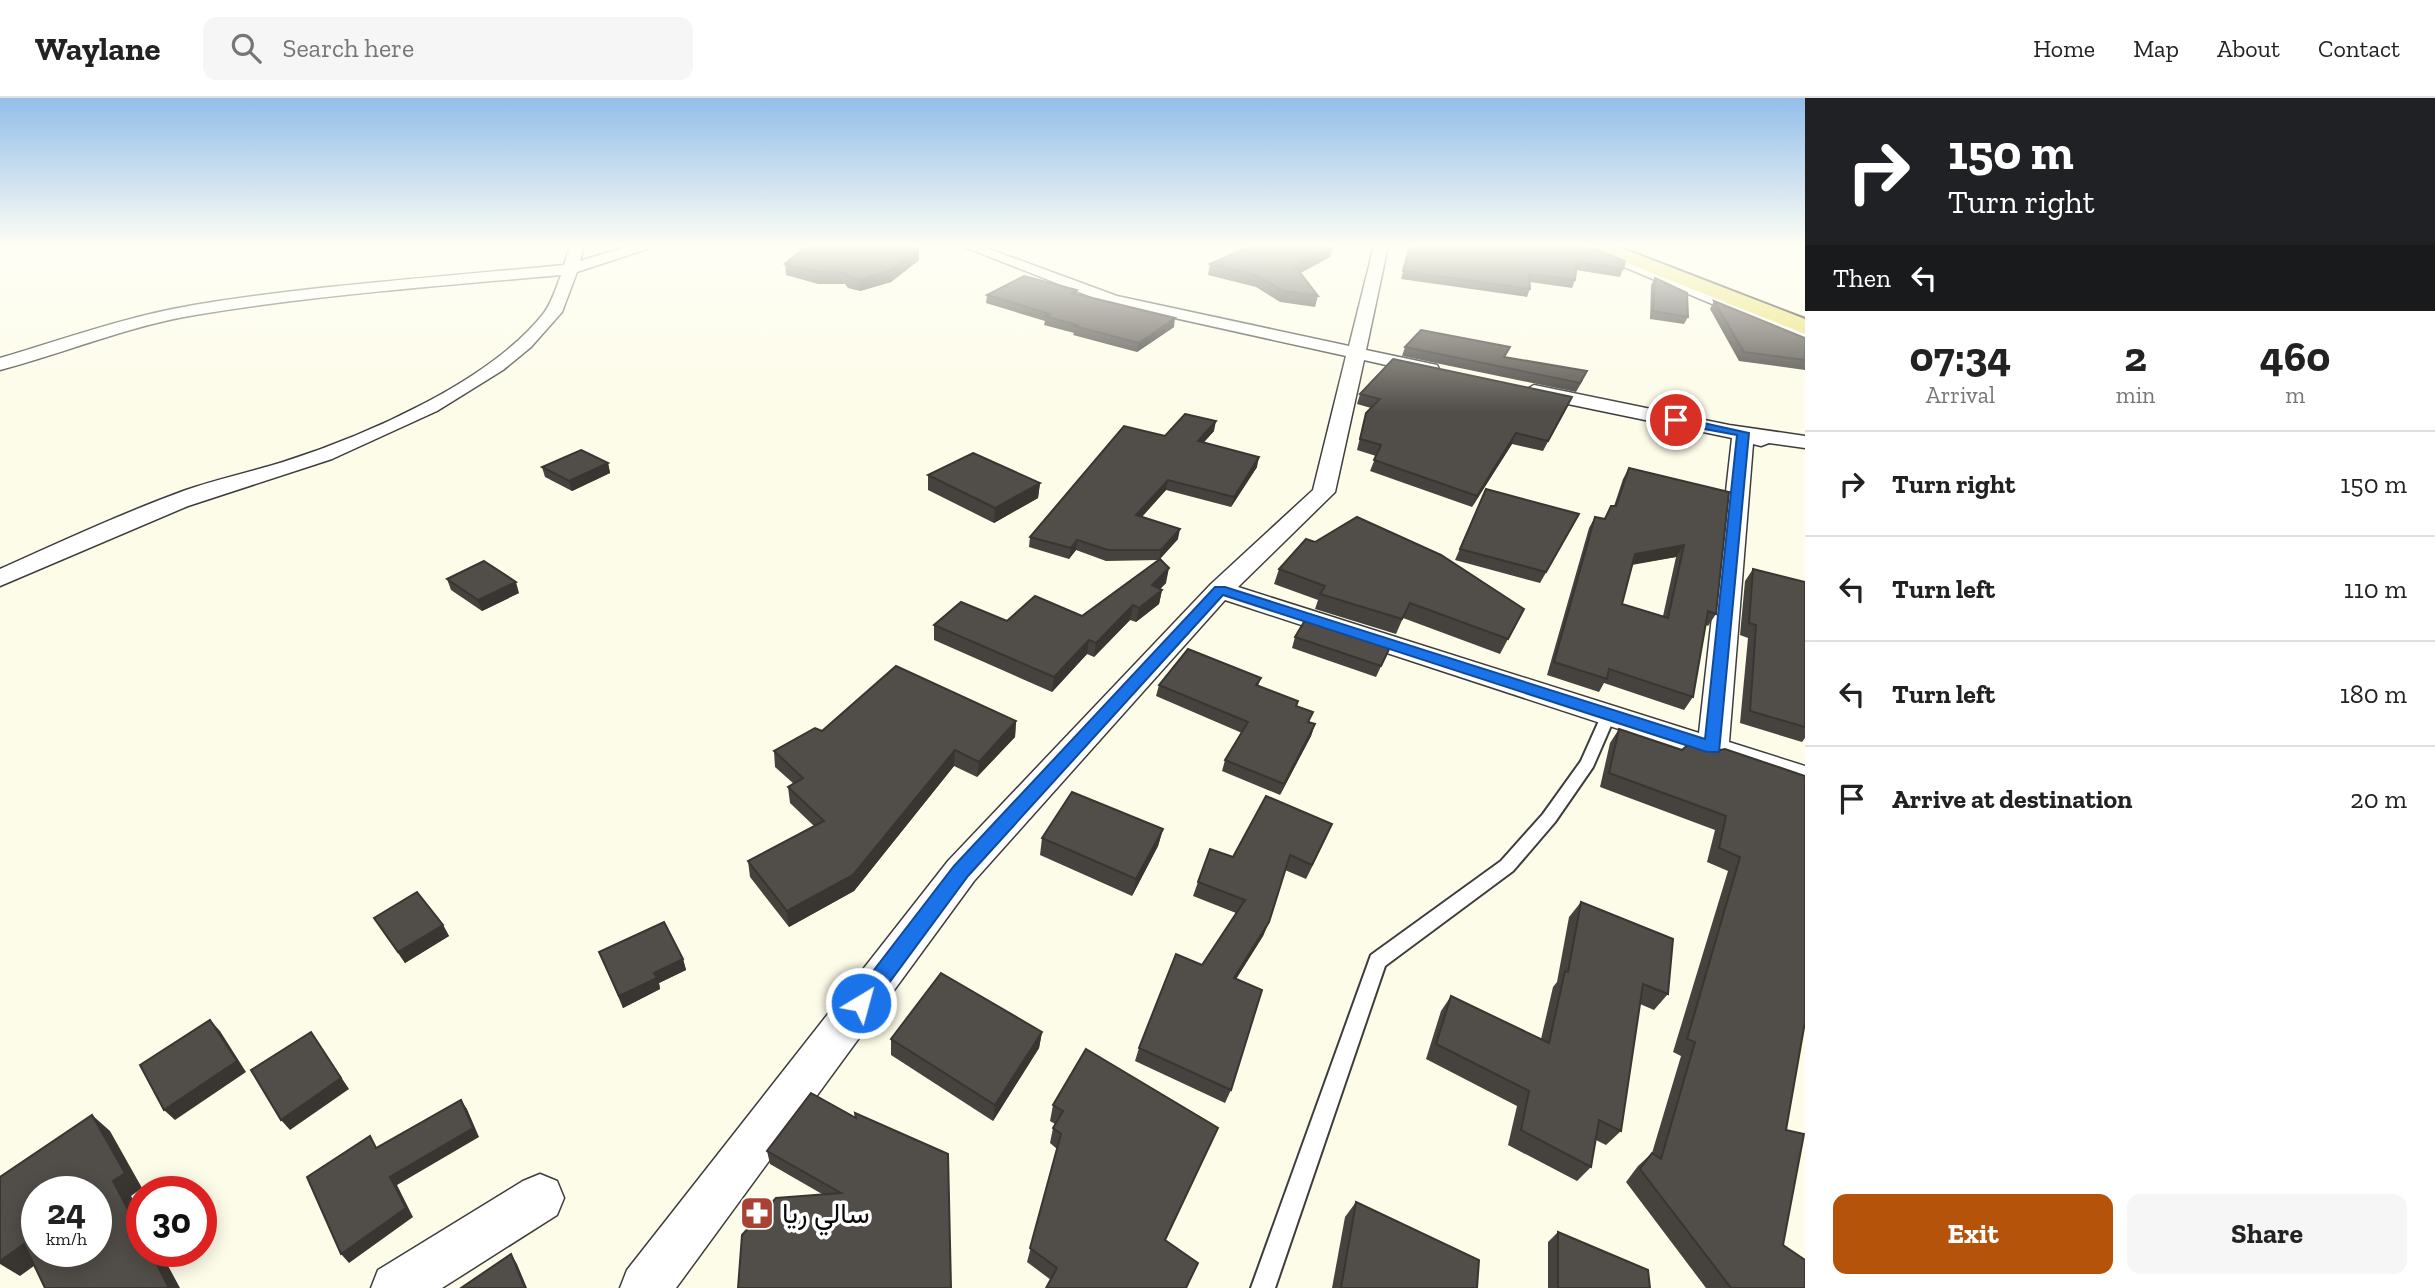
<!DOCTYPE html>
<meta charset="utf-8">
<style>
:root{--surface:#fff;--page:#f6f6f6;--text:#222;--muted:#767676;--line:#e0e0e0;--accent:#b45309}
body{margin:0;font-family:"Zilla Slab",Vazirmatn,serif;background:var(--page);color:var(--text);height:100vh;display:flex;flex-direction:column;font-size:26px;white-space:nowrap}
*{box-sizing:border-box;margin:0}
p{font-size:23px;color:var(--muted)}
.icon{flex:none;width:38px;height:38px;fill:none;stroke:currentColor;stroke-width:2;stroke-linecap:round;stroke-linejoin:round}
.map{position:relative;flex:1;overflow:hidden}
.drawer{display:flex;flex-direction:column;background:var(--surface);width:630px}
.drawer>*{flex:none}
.top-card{background:#202124;color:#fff;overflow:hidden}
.speed{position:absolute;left:21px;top:1078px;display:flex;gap:14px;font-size:35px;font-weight:700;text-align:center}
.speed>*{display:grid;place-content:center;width:91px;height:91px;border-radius:50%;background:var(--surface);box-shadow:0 4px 18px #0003;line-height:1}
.speed small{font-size:18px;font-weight:400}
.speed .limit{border:10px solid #d22;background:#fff;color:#111}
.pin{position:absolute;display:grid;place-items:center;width:60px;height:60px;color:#fff;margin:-30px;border:4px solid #fff;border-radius:50%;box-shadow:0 2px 7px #0007}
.me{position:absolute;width:77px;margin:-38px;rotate:37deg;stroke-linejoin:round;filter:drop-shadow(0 0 5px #0008)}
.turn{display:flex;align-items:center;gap:24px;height:147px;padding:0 28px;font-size:32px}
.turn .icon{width:91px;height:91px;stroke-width:2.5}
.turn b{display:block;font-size:49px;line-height:60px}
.then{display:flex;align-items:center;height:66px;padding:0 28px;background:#0003;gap:14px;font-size:26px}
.eta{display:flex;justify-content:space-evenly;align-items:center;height:119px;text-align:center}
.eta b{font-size:42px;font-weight:700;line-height:49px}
.cta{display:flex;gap:14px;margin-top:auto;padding:14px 28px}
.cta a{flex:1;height:80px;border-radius:14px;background:var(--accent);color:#fff;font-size:28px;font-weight:700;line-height:80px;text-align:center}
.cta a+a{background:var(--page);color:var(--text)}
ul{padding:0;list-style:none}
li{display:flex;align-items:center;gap:21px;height:105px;padding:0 28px;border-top:2px solid var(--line)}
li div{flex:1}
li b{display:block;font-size:26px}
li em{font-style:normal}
header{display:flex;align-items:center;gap:42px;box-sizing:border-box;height:98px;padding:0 35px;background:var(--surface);border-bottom:2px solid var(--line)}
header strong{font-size:33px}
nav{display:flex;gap:38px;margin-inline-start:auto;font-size:24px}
.search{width:490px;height:63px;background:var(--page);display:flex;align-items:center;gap:18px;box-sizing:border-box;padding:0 24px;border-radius:14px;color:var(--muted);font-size:26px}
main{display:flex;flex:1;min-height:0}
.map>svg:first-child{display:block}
</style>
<header>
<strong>Waylane</strong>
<div class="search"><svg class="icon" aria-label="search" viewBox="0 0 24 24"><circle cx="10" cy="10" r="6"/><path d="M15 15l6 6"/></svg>Search here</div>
<nav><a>Home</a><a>Map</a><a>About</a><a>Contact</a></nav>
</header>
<main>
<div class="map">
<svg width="1805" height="1190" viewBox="0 0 1805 1190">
<rect width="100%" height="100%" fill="#fdfce9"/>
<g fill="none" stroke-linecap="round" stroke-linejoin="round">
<!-- service casing -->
<g stroke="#3d3d3d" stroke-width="4">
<polygon id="service" points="1609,611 1616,616 1593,669 1555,724 1513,773 1385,868 1275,1190 1251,1190 1371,857 1501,763 1543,716 1581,663 1602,616"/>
</g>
<!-- minor casing -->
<g stroke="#3d3d3d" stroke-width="3">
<g id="minor">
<path d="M570,148H584L580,163L629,148H649L647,151L577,174L562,214L531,249L503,272L437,313L332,361L188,408L0,488V471C62,443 123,415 186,392C218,381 251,374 283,364C365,338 490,284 544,215C552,204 556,190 561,177C439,188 316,197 195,217C128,228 65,255 0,272V260C64,241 128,218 194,207C316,187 441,179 564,167Z"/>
<polygon points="962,148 981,148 1117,198 1349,248 1374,148 1388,148 1366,252 1437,267 1439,271 1430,277 1364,262 1335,394 1238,489 1699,635 1732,340 1534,299 1524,293 1534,287 1729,327 1805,338 1805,350 1769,345 1761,348 1753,346 1729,644 1805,668 1805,692 1225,502 974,783 676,1190 620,1190 627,1172 948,763 1211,486 1313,392 1346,258 1107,205"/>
<polygon points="1574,148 1592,148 1805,234 1805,245"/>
<polygon points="540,1076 557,1083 564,1100 557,1117 442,1190 371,1190 378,1172 523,1083"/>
</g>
</g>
<!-- primary casing -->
<g stroke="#1b1b1b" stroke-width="4">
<polygon id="primary" points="1592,148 1616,148 1805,221 1805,236 1594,152"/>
</g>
<!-- service -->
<use href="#service" fill="#fff" fill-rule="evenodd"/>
<!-- minor -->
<use href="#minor" fill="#fff" fill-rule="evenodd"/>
<!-- primary -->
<use href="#primary" fill="#e9e06d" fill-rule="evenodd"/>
</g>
<!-- wall -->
<g fill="#46423e" fill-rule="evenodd">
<polygon points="1408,148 1587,148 1623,171 1620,179 1576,172 1575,182 1572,190 1530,184 1530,191 1527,199 1401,181 1407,160"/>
<polygon points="1330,159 1300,175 1318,198 1315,209 1280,204 1256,189 1208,177 1210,166"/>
<polygon points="919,162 891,184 860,193 848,190 845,186 818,186 786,177 785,166"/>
<polygon points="1655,180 1688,219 1684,226 1650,221 1651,187"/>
<polygon points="1077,192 1076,196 1174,229 1137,254 1073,237 1074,235 1044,227 1045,223 986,205 987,197"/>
<polygon points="1714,203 1805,240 1805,272 1739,263 1710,211"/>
<polygon points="1405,249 1505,259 1583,282 1576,294 1402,258"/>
<polygon points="1360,296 1572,299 1543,353 1512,346 1472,409 1370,373 1376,358 1357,352 1366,315 1371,310 1357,306"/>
<polygon points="1214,333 1203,345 1257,369 1231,409 1166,392 1142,419 1178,441 1160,461 1166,485 1160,491 1162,492 1159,506 1136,524 1130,522 1094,559 1087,556 1052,594 934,542 934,527 1082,518 1158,462 1106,463 1076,452 1069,461 1029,449 1030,439 1165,338"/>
<polygon points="608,365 610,375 572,393 545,379 542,369"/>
<path d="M1629,370L1729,394L1716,516L1708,528L1706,527L1693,599L1684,612L1604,585L1599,594L1547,577L1589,430L1595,419L1604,421L1611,408H1614L1623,381ZM1676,459L1663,518L1622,506L1632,467Z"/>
<polygon points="928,377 1040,385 1038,400 994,425 928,392"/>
<polygon points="1486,391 1574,426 1540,485 1455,462"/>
<polygon points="1279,471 1524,511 1500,556 1403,520 1396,536 1315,511 1318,502 1274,486"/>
<polygon points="1753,471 1805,484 1805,640 1802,644 1740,625 1748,540 1740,537 1745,483"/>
<polygon points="447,481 519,495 482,513 451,492"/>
<polygon points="1295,539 1391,547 1376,579 1292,550"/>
<polygon points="1261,580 1258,588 1298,603 1297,608 1310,624 1315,626 1311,638 1280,697 1222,673 1225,662 1242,635 1156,598 1159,587"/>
<polygon points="1016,623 1015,639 977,679 954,668 854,793 789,829 750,779 748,763 814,728 790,705 788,689 794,686 775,669 774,653 822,633"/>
<polygon points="1619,631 1682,652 1720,652 1725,651 1786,1032 1783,1147 1805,1190 1706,1190 1626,1084 1638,1068 1652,1055 1681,958 1673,954 1728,773 1707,764 1715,732 1600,689 1610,645"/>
<polygon points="1332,726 1306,781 1285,772 1269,824 1263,838 1236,881 1231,992 1225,1005 1135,963 1139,950 1202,867 1236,815 1193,798 1198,784 1233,759"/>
<polygon points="1163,731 1158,748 1132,798 1040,757 1042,740"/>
<polygon points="1581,804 1668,896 1654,912 1640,906 1621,1033 1606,1047 1596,1042 1591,1069 1577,1083 1508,1047 1517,1008 1426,961 1441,913 1451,898 1541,941 1553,889 1557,884 1569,819"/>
<polygon points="374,820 443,827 449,838 405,865 381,831"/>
<polygon points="599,854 683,861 686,872 659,885 660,891 623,910"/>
<polygon points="1042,934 1039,950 993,1023 891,957 891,941"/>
<polygon points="811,995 951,1190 822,1096 770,1066 767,1053"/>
<polygon points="1053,1007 1218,1030 1051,1182 1027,1164 1057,1051 1050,1045 1053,1030 1055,1026 1050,1023"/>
<polygon points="1356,1104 1477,1190 1332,1190 1345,1119"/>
<polygon points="1558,1134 1650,1190 1548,1190 1548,1144"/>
</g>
<!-- shaded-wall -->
<g fill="#393632">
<polygon points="1333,149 1330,159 1293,179 1295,168"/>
<polygon points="919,151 919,162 891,184 860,193 860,182"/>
<polygon points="1175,220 1174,229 1137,254 1139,245"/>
<polygon points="1216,323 1214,333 1196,353 1198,343"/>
<polygon points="1516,335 1512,346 1472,409 1477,398"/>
<polygon points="1259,359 1257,369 1231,409 1234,399"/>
<polygon points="608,365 610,375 572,393 569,383"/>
<polygon points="1168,382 1166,392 1134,427 1136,417"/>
<polygon points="1040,385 1038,400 994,425 995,410"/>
<polygon points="1180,431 1178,441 1159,462 1161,452"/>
<polygon points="1077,442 1076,452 1069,461 1071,450"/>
<polygon points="1684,447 1676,459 1628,467 1635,456"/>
<polygon points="1169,470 1166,485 1150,501 1152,487"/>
<polygon points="516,484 519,495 482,513 478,502"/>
<polygon points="1162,492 1159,506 1136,524 1139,510"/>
<polygon points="1133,507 1130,522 1094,559 1096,545"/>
<polygon points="1089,542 1087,556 1052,594 1054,579"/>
<polygon points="1016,623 1015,639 977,679 979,664"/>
<polygon points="1315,626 1311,638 1280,697 1284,686"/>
<polygon points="955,652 954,668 854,793 789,829 787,813"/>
<polygon points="1332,726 1326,740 1306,781 1312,767"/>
<polygon points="1163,731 1158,748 1132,798 1136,781"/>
<polygon points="1269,824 1263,838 1228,894 1234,880"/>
<polygon points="443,827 449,838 405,865 398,854"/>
<polygon points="683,861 686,872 659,885 660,891 623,910 619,898 654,875"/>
<polygon points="210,922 220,933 246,974 175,1022 164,1012"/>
<polygon points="311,934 349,991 290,1032 281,1022"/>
<polygon points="1042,934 1039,950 993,1023 995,1007"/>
<polygon points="461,1002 467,1011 479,1039 397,1087 413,1119 349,1165 341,1156 390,1079"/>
<polygon points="92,1017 110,1033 142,1090 131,1098 142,1118 142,1138 113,1083"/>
<polygon points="24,1146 45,1160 20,1178 0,1166 0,1163"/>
<polygon points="150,1153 160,1153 180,1190 169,1190"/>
<polygon points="511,1156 517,1166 527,1190 525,1190"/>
</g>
<!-- building -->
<g fill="#514d48" stroke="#393632" stroke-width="2" fill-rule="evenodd">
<polygon points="807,148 918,148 919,151 891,172 860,182 848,179 845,175 817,174 785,166"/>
<polygon points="1251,148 1326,148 1333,149 1295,168 1318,198 1283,193 1258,178 1210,166"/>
<polygon points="1410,148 1587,148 1625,163 1623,171 1577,164 1575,182 1529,176 1530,191 1403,173"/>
<polygon points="1024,178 1077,192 1072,195 1175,220 1139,245 1074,228 1077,227 1045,218 1050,216 987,197"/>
<polygon points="1655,180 1687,195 1688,219 1653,213"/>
<polygon points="1714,203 1805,240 1805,262 1744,254"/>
<polygon points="1421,232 1510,249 1504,259 1587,273 1580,285 1405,249"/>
<polygon points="1393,261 1572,299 1548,343 1516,335 1477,398 1374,362 1381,347 1360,341 1366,315 1380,301 1360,296"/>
<polygon points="1185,316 1216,323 1198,343 1259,359 1234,399 1168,382 1136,417 1180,431 1161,452 1108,452 1077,442 1071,450 1030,439 1124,328 1165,338"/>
<polygon points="581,352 608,365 569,383 542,369"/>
<polygon points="973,355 1040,385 995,410 928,377"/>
<path d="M1629,370L1729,394L1716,516L1708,513L1693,599L1609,571L1607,581L1554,564L1595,419L1605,421L1611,408H1616ZM1684,447L1668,520L1622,506L1635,456Z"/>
<polygon points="1486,391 1579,416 1546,474 1460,451"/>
<polygon points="1357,419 1441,457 1524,511 1508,541 1410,505 1402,521 1320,496 1325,488 1279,471 1306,441 1315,444"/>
<polygon points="1160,461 1169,470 1152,487 1162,492 1139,510 1133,507 1096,545 1089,542 1054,579 934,527 961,504 1007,523 1035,498 1082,518"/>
<polygon points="484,463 516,484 478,502 447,481"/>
<polygon points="1753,471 1805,484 1805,629 1750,613 1756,527 1749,525"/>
<polygon points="1307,519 1391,547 1381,568 1295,539"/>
<polygon points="1188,551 1261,580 1256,587 1298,603 1296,608 1313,614 1308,624 1315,626 1284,686 1225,662 1248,624 1159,587"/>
<polygon points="896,568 1016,623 979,664 955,652 853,777 787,813 748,763 824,723 788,689 803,680 774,653 815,630 822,633"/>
<polygon points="1619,631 1682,652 1691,644 1720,652 1725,651 1805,678 1805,924 1786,1032 1804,1036 1783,1147 1805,1162 1805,1190 1731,1190 1640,1071 1652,1055 1661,1061 1695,944 1687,941 1740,759 1719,750 1726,718 1609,675"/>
<polygon points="1072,694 1163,731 1136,781 1042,740"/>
<polygon points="1266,698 1332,726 1312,767 1290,757 1269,824 1234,880 1262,892 1231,992 1139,950 1176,856 1202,867 1245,802 1198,784 1210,751 1233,759"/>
<polygon points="417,794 443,827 398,854 374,820"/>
<polygon points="1581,804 1673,841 1668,896 1643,886 1621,1033 1599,1022 1591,1069 1521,1032 1529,993 1436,946 1451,898 1549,945 1565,873 1568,874"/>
<polygon points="664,824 683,861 654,875 657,880 619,898 599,854"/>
<polygon points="941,875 1042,934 995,1007 891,941"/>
<polygon points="210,922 237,963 164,1012 140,967"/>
<polygon points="311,934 341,980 281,1022 251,972"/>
<polygon points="1086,951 1218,1030 1165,1142 1198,1165 1186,1190 1046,1190 1057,1170 1030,1150 1061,1036 1053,1030 1063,1013 1053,1007"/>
<polygon points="811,995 856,1020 855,1015 948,1056 951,1190 738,1190 742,1137 776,1100 841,1095 767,1053"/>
<polygon points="461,1002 473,1030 390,1079 406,1110 341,1156 307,1079 370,1038 376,1050"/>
<path d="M92,1017L125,1075L113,1083L142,1138V1153H150L169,1190H45L24,1146L0,1163V1079ZM37,1094H96V1153H37Z"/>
<polygon points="1356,1104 1479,1162 1477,1190 1341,1190"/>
<polygon points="1558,1134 1648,1172 1650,1190 1558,1190"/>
<polygon points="511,1156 525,1190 461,1190"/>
</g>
<!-- sky -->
<linearGradient id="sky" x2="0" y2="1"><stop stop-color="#93beea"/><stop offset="0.47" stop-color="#fefef5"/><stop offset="1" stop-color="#fefef5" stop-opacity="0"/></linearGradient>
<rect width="1805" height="314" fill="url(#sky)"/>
<!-- route -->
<polygon fill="#1a73e8" stroke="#114b97" stroke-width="2" points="1676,319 1749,335 1719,654 1707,654 1223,497 968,778 869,912 861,914 854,912 851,905 854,898 954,768 1215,489 1225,489 1705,641 1737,337 1672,325 1671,322"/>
<!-- icons -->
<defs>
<g id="pharmacy-square" transform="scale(1.75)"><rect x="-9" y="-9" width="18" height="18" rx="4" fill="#a94233" stroke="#fff"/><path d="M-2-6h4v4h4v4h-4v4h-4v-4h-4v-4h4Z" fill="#fff"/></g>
</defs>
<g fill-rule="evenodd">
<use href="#pharmacy-square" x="757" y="1115"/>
</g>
<g text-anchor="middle" stroke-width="7" stroke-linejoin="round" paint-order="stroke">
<!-- near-poi labels -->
<g font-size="28" fill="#0a0a0a" stroke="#fff" text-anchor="start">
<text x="782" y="1125">سالي ريا</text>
</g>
</g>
</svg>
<div class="speed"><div>24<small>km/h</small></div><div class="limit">30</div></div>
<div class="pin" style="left:1676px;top:322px;background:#d93025"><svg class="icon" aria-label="arrive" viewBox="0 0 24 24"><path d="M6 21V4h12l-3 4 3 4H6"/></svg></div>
<svg class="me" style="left:861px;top:905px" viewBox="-20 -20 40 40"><circle r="17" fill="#1a73e8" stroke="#fff" stroke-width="3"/><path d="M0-11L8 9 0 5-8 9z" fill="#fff"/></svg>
</div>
<section class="drawer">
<div class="top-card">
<div class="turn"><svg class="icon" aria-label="right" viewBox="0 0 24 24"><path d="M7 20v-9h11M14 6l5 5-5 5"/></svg><div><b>150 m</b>Turn right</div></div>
<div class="then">Then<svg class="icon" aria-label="left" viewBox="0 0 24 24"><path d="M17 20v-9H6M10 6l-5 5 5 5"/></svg></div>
</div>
<div class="eta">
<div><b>07:34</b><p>Arrival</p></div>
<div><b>2</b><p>min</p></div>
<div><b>460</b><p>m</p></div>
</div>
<ul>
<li><svg class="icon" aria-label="right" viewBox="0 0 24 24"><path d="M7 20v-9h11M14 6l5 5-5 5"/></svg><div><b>Turn right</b></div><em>150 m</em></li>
<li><svg class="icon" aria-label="left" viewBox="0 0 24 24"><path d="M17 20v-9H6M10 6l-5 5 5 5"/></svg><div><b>Turn left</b></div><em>110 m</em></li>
<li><svg class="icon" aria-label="left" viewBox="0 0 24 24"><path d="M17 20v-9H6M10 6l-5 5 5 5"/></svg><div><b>Turn left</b></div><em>180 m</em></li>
<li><svg class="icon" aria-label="arrive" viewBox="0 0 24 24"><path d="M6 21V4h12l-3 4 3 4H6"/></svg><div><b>Arrive at destination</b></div><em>20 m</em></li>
</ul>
<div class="cta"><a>Exit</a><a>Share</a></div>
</section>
</main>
